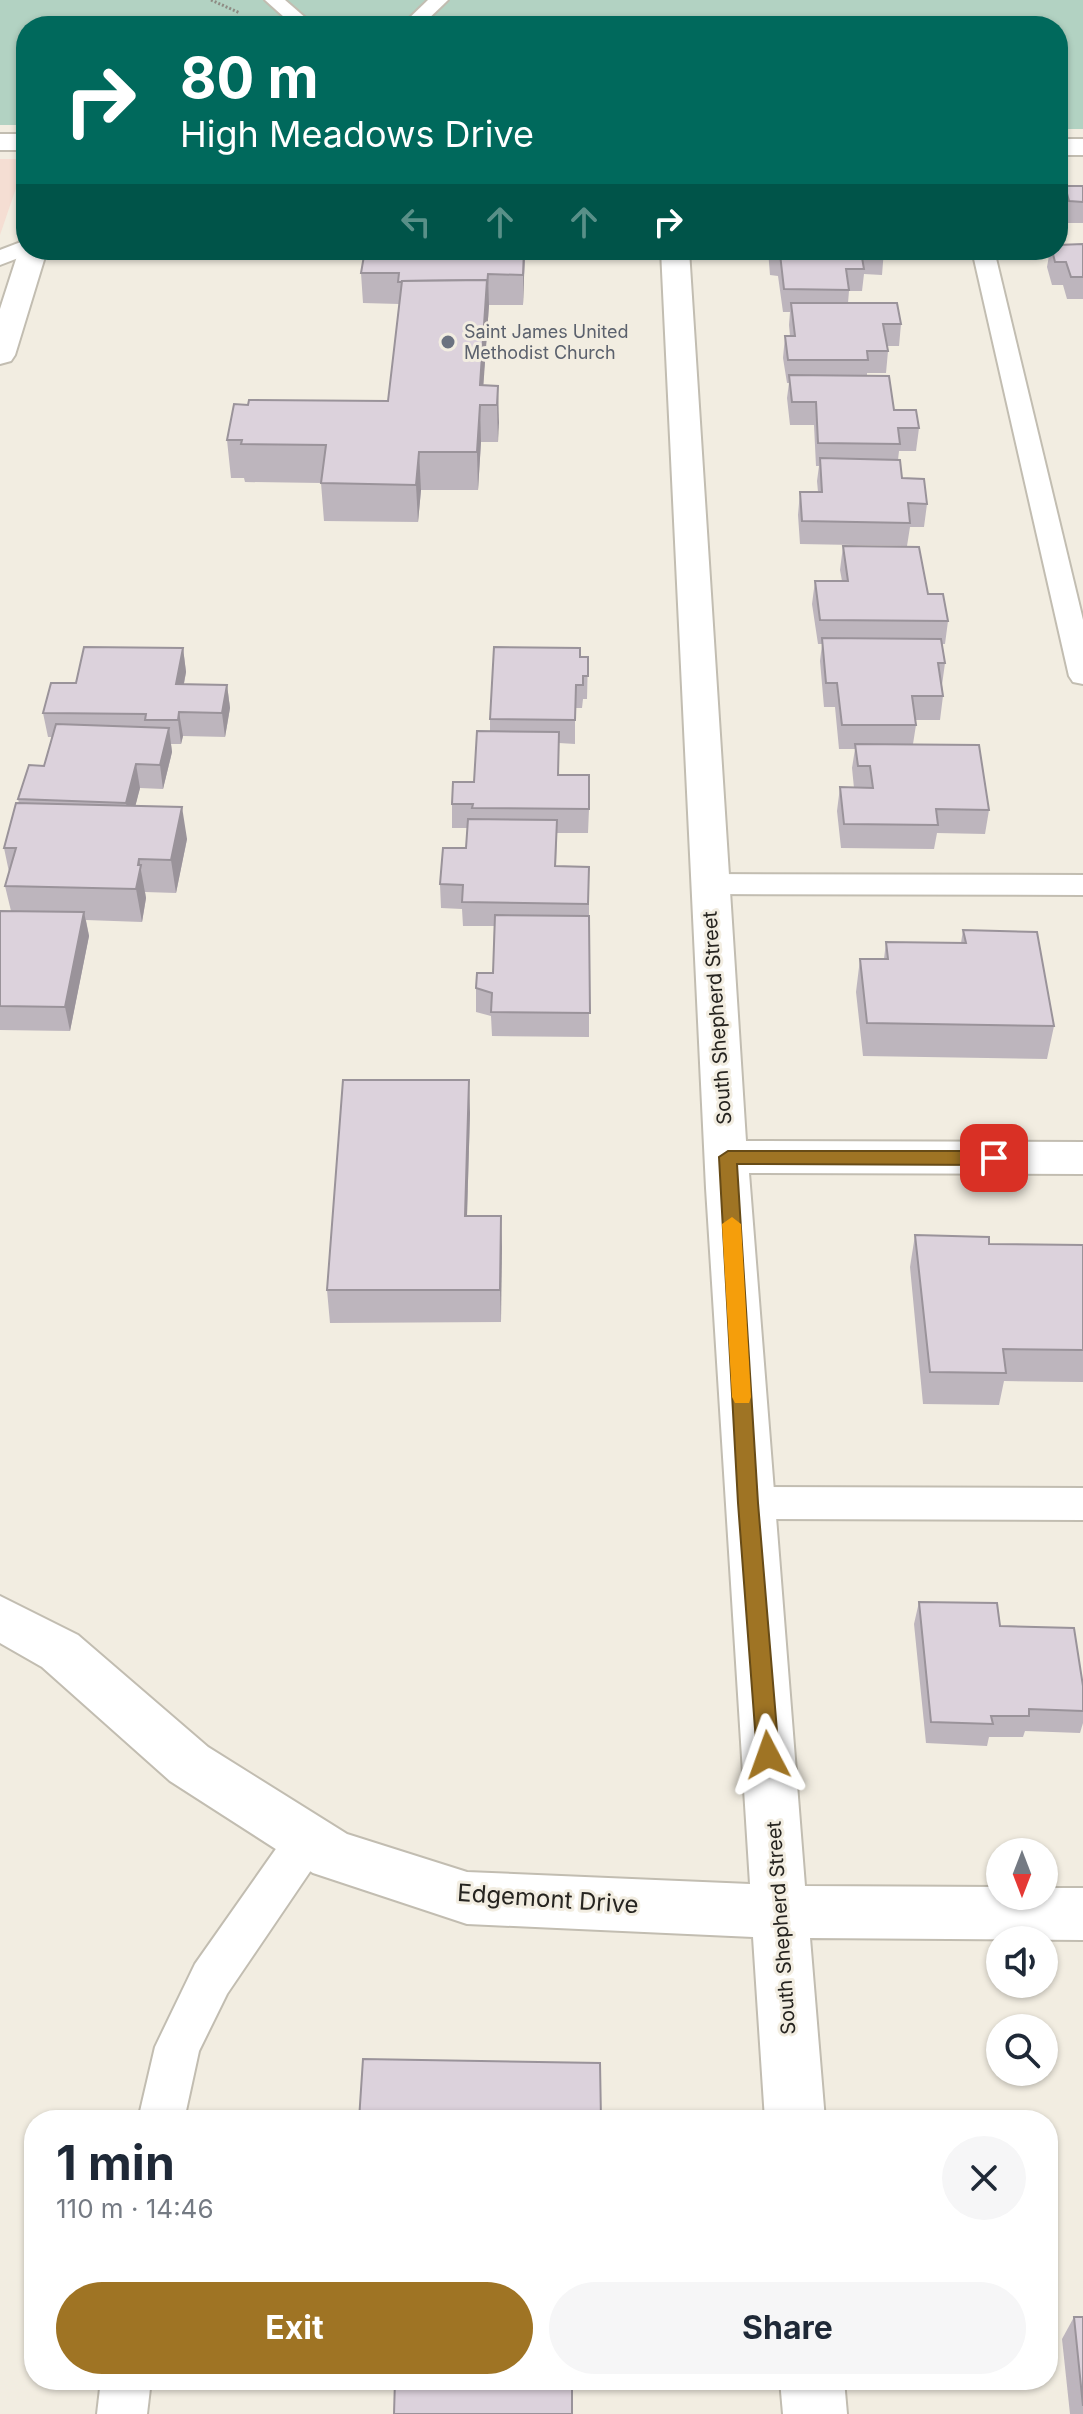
<!DOCTYPE html>
<meta charset="utf-8">
<style>
:root{--surface:#fff;--page:#f6f6f7;--text:#1f2937;--muted:#747a83;--accent:#9f7424}
body{margin:0;font-family:Inter,sans-serif;background:var(--page);color:var(--text);height:100vh;display:flex;flex-direction:column;font-size:30px;white-space:nowrap}
*{box-sizing:border-box;margin:0}
p{font-size:26px;color:var(--muted)}
.icon{flex:none;width:44px;height:44px;fill:none;stroke:currentColor;stroke-width:2;stroke-linecap:round;stroke-linejoin:round}
.map{position:relative;flex:1;overflow:hidden}
.details{position:absolute;left:24px;top:2110px;width:1034px;height:280px;display:flex;flex-direction:column;background:var(--surface);border-radius:32px;box-shadow:0 2px 6px #0004}
.details>*{flex:none}
.banner{position:absolute;left:16px;top:16px;width:1052px;height:244px;border-radius:32px;box-shadow:0 2px 6px #0004;background:#00695c;color:#fff;overflow:hidden}
.needle{width:52px;rotate:180deg}
.controls{position:absolute;left:986px;top:1838px;display:grid;gap:16px}
.controls a{display:grid;place-items:center;width:72px;height:72px;border-radius:50%;background:var(--surface);box-shadow:0 2px 6px #0004;font-size:40px}
.pin{position:absolute;display:grid;place-items:center;width:68px;height:68px;color:#fff;margin:-34px;border-radius:16px;box-shadow:0 4px 12px #0006}
.me{position:absolute;width:88px;margin:-44px;rotate:356deg;stroke-linejoin:round;filter:drop-shadow(0 0 6px #0008)}
.turn{display:flex;align-items:center;gap:28px;height:168px;padding:0 32px;font-size:36px}
.turn .icon{width:104px;height:104px;stroke-width:2.5}
.turn b{display:block;font-size:56px;line-height:68px}
.lanes{display:flex;align-items:center;height:76px;padding:0 32px;background:#0003;justify-content:center;gap:40px;direction:ltr}
.lanes .off{opacity:.35}
.round{display:grid;place-items:center;flex:none;width:84px;height:84px;border-radius:42px;background:var(--page)}
.head{display:flex;align-items:center;justify-content:space-between;height:136px;padding:0 32px}
h1{font-size:48px;font-weight:700;line-height:60px}
.primary-button{display:flex;gap:16px;margin-top:auto;padding:16px 32px}
.primary-button a{flex:1;height:92px;border-radius:48px;background:var(--accent);color:#fff;font-size:32px;font-weight:700;line-height:92px;text-align:center}
.primary-button a+a{background:var(--page);color:var(--text)}
.map>svg:first-child{display:block}
</style>
<div class="map">
<svg width="1083" height="2414" viewBox="0 0 1083 2414">
<rect width="100%" height="100%" fill="#f2ede1"/>
<!-- education -->
<polygon fill="#f5ded3" points="0,159 26,159 0,235"/>
<!-- green -->
<polygon fill="#b2d2c2" points="0,0 1083,0 1083,129 1058,129 1058,26 26,26 26,125 0,125"/>
<g fill="none" stroke-linecap="round" stroke-linejoin="round">
<!-- service casing -->
<g stroke="#c2bdb1" stroke-width="4">
<g id="service">
<polygon points="265,0 285,0 315,26 294,26"/>
<polygon points="428,0 448,0 421,26 401,26"/>
<polygon points="26,240 26,250 34,252 0,265 0,250"/>
<polygon points="972,250 994,250 1083,620 1083,684 1073,682 1069,676"/>
<polygon points="707,874 1083,875 1083,895 707,894 696,891 692,884 696,877"/>
<polygon points="748,1487 1083,1488 1083,1520 748,1519 735,1514 729,1503 735,1492"/>
<polygon points="307,1821 322,1826 328,1840 322,1854 227,1994 199,2051 184,2120 138,2120 155,2047 195,1964 292,1826"/>
<polygon points="101,2380 151,2380 147,2414 97,2414"/>
</g>
</g>
<!-- minor casing -->
<g stroke="#c2bdb1" stroke-width="4">
<g id="minor">
<polygon points="661,250 689,250 746,1141 1083,1142 1083,1174 749,1173 805,1886 1000,1887 1000,1896 1044,1896 1044,1888 1083,1888 1083,1940 810,1938 825,2120 765,2120 753,1937 467,1924 313,1873 170,1781 42,1667 0,1643 0,1596 78,1635 208,1747 347,1834 467,1872 750,1884 706,1188"/>
<polygon points="780,2380 844,2380 847,2414 783,2414"/>
</g>
</g>
<!-- tertiary casing -->
<g stroke="#c2bdb1" stroke-width="4">
<g id="tertiary">
<rect x="0" y="134" width="26" height="16"/>
<rect x="1058" y="139" width="25" height="16"/>
<polygon points="26,243 26,250 47,250 15,355 11,361 0,364 0,309 19,250"/>
</g>
</g>
<!-- path -->
<polyline stroke="#8e8b83" stroke-width="3" stroke-dasharray="2 2" stroke-linecap="butt" points="211,0 240,13"/>
<!-- service -->
<use href="#service" fill="#fff" fill-rule="evenodd"/>
<!-- minor -->
<use href="#minor" fill="#fff" fill-rule="evenodd"/>
<!-- tertiary -->
<use href="#tertiary" fill="#fff" fill-rule="evenodd"/>
</g>
<!-- wall -->
<g fill="#bdb5bd">
<polygon points="1065,186 1083,186 1083,223 1066,223 1061,208"/>
<polygon points="1083,244 1083,299 1067,299 1063,285 1052,285 1047,267 1050,250 1058,250"/>
<polygon points="365,250 525,250 523,305 489,305 483,385 498,386 498,442 481,442 478,490 421,490 418,522 324,521 321,483 245,482 244,478 231,478 227,440 248,405 388,401 399,304 363,303 361,273"/>
<polygon points="768,250 884,250 882,275 864,274 862,291 849,291 848,303 901,324 899,346 887,346 888,351 886,373 867,373 867,376 894,410 919,428 916,451 899,451 898,460 902,478 927,504 924,527 910,527 907,546 800,544 798,515 800,492 818,492 817,481 819,466 816,466 814,425 790,425 787,398 789,383 787,383 783,358 785,336 790,336 789,325 790,312 783,312 778,276 770,275"/>
<polygon points="843,546 928,594 948,621 945,644 942,644 945,663 942,685 943,696 940,720 915,720 916,725 913,744 989,810 985,834 937,833 934,849 841,848 837,811 840,787 854,788 852,768 855,749 839,749 835,707 824,707 820,661 822,644 818,644 812,604 815,581 842,581 840,570"/>
<polygon points="183,648 186,672 184,684 227,685 230,708 225,737 183,736 181,744 171,744 172,752 163,789 140,788 135,806 187,839 176,893 145,892 146,898 142,922 86,920 89,936 70,1031 0,1030 0,911 11,911 5,886 9,872 4,848 19,803 18,799 44,766 52,737 48,737 43,713 76,683"/>
<polygon points="580,657 588,657 587,699 583,699 582,708 575,708 575,744 559,743 558,775 589,809 588,833 557,833 556,866 589,867 589,1037 492,1036 491,1016 476,1012 476,988 493,973 494,926 463,926 462,909 441,908 440,884 466,848 467,828 452,828 452,804 474,782 490,731 490,719"/>
<polygon points="963,930 1054,1026 1047,1059 863,1056 856,992 860,959 884,959 886,942 961,943"/>
<polygon points="470,1113 467,1216 501,1216 501,1322 330,1323 327,1290"/>
<polygon points="915,1235 989,1244 1083,1245 1083,1382 1004,1381 999,1405 923,1404 910,1267"/>
<polygon points="919,1602 1000,1626 1083,1686 1083,1723 1080,1733 1025,1731 1023,1737 989,1737 987,1746 926,1743 914,1624"/>
<polygon points="1074,2317 1083,2317 1083,2414 1070,2414 1062,2339"/>
</g>
<!-- shaded-wall -->
<g fill="#9a939a">
<polygon points="524,250 525,250 523,305 523,275"/>
<polygon points="488,274 489,305 482,405 480,385"/>
<polygon points="498,386 499,423 498,442 497,405"/>
<polygon points="480,405 481,442 478,490 477,452"/>
<polygon points="419,452 421,490 418,522 416,485"/>
<polygon points="183,648 186,672 179,708 176,684"/>
<polygon points="227,685 230,708 225,737 222,713"/>
<polygon points="179,712 183,736 181,744 178,720"/>
<polygon points="169,728 172,752 163,789 160,765"/>
<polygon points="136,764 140,788 130,827 126,803"/>
<polygon points="182,807 187,839 176,893 171,860"/>
<polygon points="139,859 146,898 142,922 136,889"/>
<polygon points="84,912 89,936 70,1031 65,1007"/>
<polygon points="469,1080 470,1113 466,1248 465,1216"/>
<polygon points="501,1216 502,1248 501,1322 500,1290"/>
</g>
<!-- building -->
<g fill="#dcd2dc" stroke="#9a939a" stroke-width="2">
<polygon points="1065,186 1083,186 1083,202 1069,201"/>
<polygon points="1083,244 1083,277 1071,277 1066,262 1055,262 1052,250 1058,250 1058,245"/>
<polygon points="365,250 524,250 523,275 488,274 487,286 487,280 402,281 401,282 398,282 399,273 361,273"/>
<polygon points="772,250 884,250 884,253 861,252 864,269 846,269 849,290 784,289 780,254 772,253"/>
<polygon points="487,280 480,385 498,386 497,405 480,405 477,452 419,452 416,485 321,483 326,445 241,444 242,440 227,440 234,404 248,405 249,400 388,401 402,281"/>
<polygon points="791,303 897,303 901,324 883,324 888,351 867,351 868,360 788,360 785,336 795,336"/>
<polygon points="789,375 889,376 894,410 916,410 919,428 898,428 900,444 818,443 816,402 792,402"/>
<polygon points="820,458 900,460 902,478 924,479 927,504 908,503 910,523 802,521 800,492 822,492"/>
<polygon points="843,546 919,547 928,594 943,594 948,621 820,620 815,581 848,581"/>
<polygon points="822,638 941,639 945,663 938,663 943,696 912,696 916,725 842,725 837,683 826,683"/>
<polygon points="84,647 183,648 176,684 227,685 222,713 179,712 178,720 145,720 146,714 43,713 51,683 76,683"/>
<polygon points="494,647 580,648 580,657 588,657 588,676 583,676 583,685 576,685 575,720 490,719"/>
<polygon points="56,724 169,728 160,765 136,764 126,803 18,799 29,765 44,766"/>
<polygon points="477,731 559,732 558,775 589,775 589,809 472,808 473,804 452,804 453,782 474,782"/>
<polygon points="855,744 979,745 989,810 936,809 938,825 844,824 840,787 873,788 870,766 858,766"/>
<polygon points="16,803 182,807 171,860 139,859 138,865 141,865 136,889 5,886 16,848 4,848"/>
<polygon points="468,819 557,820 555,866 589,867 588,904 462,902 463,885 440,884 443,848 466,848"/>
<polygon points="0,911 84,912 65,1007 0,1006"/>
<polygon points="495,915 589,916 590,1013 491,1012 492,993 476,988 477,973 493,973"/>
<polygon points="963,930 1037,932 1054,1026 867,1023 860,959 888,959 886,942 966,943"/>
<polygon points="343,1080 469,1080 465,1216 501,1216 500,1290 327,1290"/>
<polygon points="915,1235 989,1237 989,1244 1083,1245 1083,1350 1003,1349 1006,1373 930,1372"/>
<polygon points="919,1602 997,1603 1000,1626 1074,1628 1083,1686 1083,1711 1029,1709 1029,1716 991,1716 993,1724 931,1722"/>
<polygon points="363,2059 600,2063 601,2120 359,2120"/>
<polygon points="1074,2317 1083,2317 1083,2406"/>
<polygon points="395,2380 572,2380 572,2414 394,2414"/>
</g>
<!-- route -->
<polygon fill="#9f7424" stroke="#674b17" stroke-width="2" points="728,1151 994,1151 1003,1158 994,1165 737,1164 758,1503 779,1755 776,1762 768,1764 760,1762 757,1755 738,1503 719,1157"/>
<!-- slow -->
<polygon fill="#f59e0b" points="732,1217 741,1224 751,1397 749,1403 735,1403 732,1397 722,1224"/>
<!-- markers -->
<circle fill="#6b7280" stroke="#f2ede1" stroke-width="3" cx="448" cy="342" r="8"/>
<g text-anchor="middle" stroke-width="6" stroke-linejoin="round" paint-order="stroke">
<!-- far-worship labels -->
<g font-size="18" fill="#5b616d" stroke="#f2ede1" text-anchor="start">
<text x="464" y="338">Saint James United<tspan x="464" dy="21">Methodist Church</tspan></text>
</g>
<!-- street labels -->
<g font-size="20" fill="#262420" stroke="#f2ede1">
<text transform="translate(717 1018) rotate(-94)" y="7">South Shepherd Street</text>
<text transform="translate(781 1928) rotate(-94)" y="7">South Shepherd Street</text>
</g>
<!-- near-street labels -->
<g font-size="24" fill="#262420" stroke="#f2ede1">
<text transform="translate(548 1899) rotate(4)" y="8">Edgemont Drive</text>
</g>
</g>
</svg>
<div class="controls">
<a><svg class="needle" viewBox="-14 -14 28 28"><path d="M0-13l5 13h-10z" fill="#e53935"/><path d="M0 13l5-13h-10z" fill="#747a83"/></svg></a>
<a><svg class="icon" aria-label="sound" viewBox="0 0 24 24"><path d="M4 9h4l5-4v14l-5-4H4zM17 9q2 3 0 6"/></svg></a>
<a><svg class="icon" aria-label="search" viewBox="0 0 24 24"><circle cx="10" cy="10" r="6"/><path d="M15 15l6 6"/></svg></a>
</div>
<div class="pin" style="left:994px;top:1158px;background:#d93025"><svg class="icon" aria-label="arrive" viewBox="0 0 24 24"><path d="M6 21V4h12l-3 4 3 4H6"/></svg></div>
<svg class="me" style="left:768px;top:1755px" viewBox="-20 -20 40 40"><path d="M0-17L14 15 0 8-14 15z" fill="#9f7424" stroke="#fff" stroke-width="4"/></svg>
<div class="banner">
<div class="turn"><svg class="icon" aria-label="right" viewBox="0 0 24 24"><path d="M7 20v-9h11M14 6l5 5-5 5"/></svg><div><b>80 m</b>High Meadows Drive</div></div>
<div class="lanes"><svg class="icon off" aria-label="left" viewBox="0 0 24 24"><path d="M17 20v-9H6M10 6l-5 5 5 5"/></svg><svg class="icon off" aria-label="ahead" viewBox="0 0 24 24"><path d="M12 20V5M6 11l6-6 6 6"/></svg><svg class="icon off" aria-label="ahead" viewBox="0 0 24 24"><path d="M12 20V5M6 11l6-6 6 6"/></svg><svg class="icon" aria-label="right" viewBox="0 0 24 24"><path d="M7 20v-9h11M14 6l5 5-5 5"/></svg></div>
</div>
<section class="details">
<div class="head"><div><h1>1 min</h1><p>110 m · 14:46</p></div><a class="round"><svg class="icon" aria-label="close" viewBox="0 0 24 24"><path d="M6 6l12 12M18 6L6 18"/></svg></a></div>
<div class="primary-button"><a>Exit</a><a>Share</a></div>
</section>
</div>
